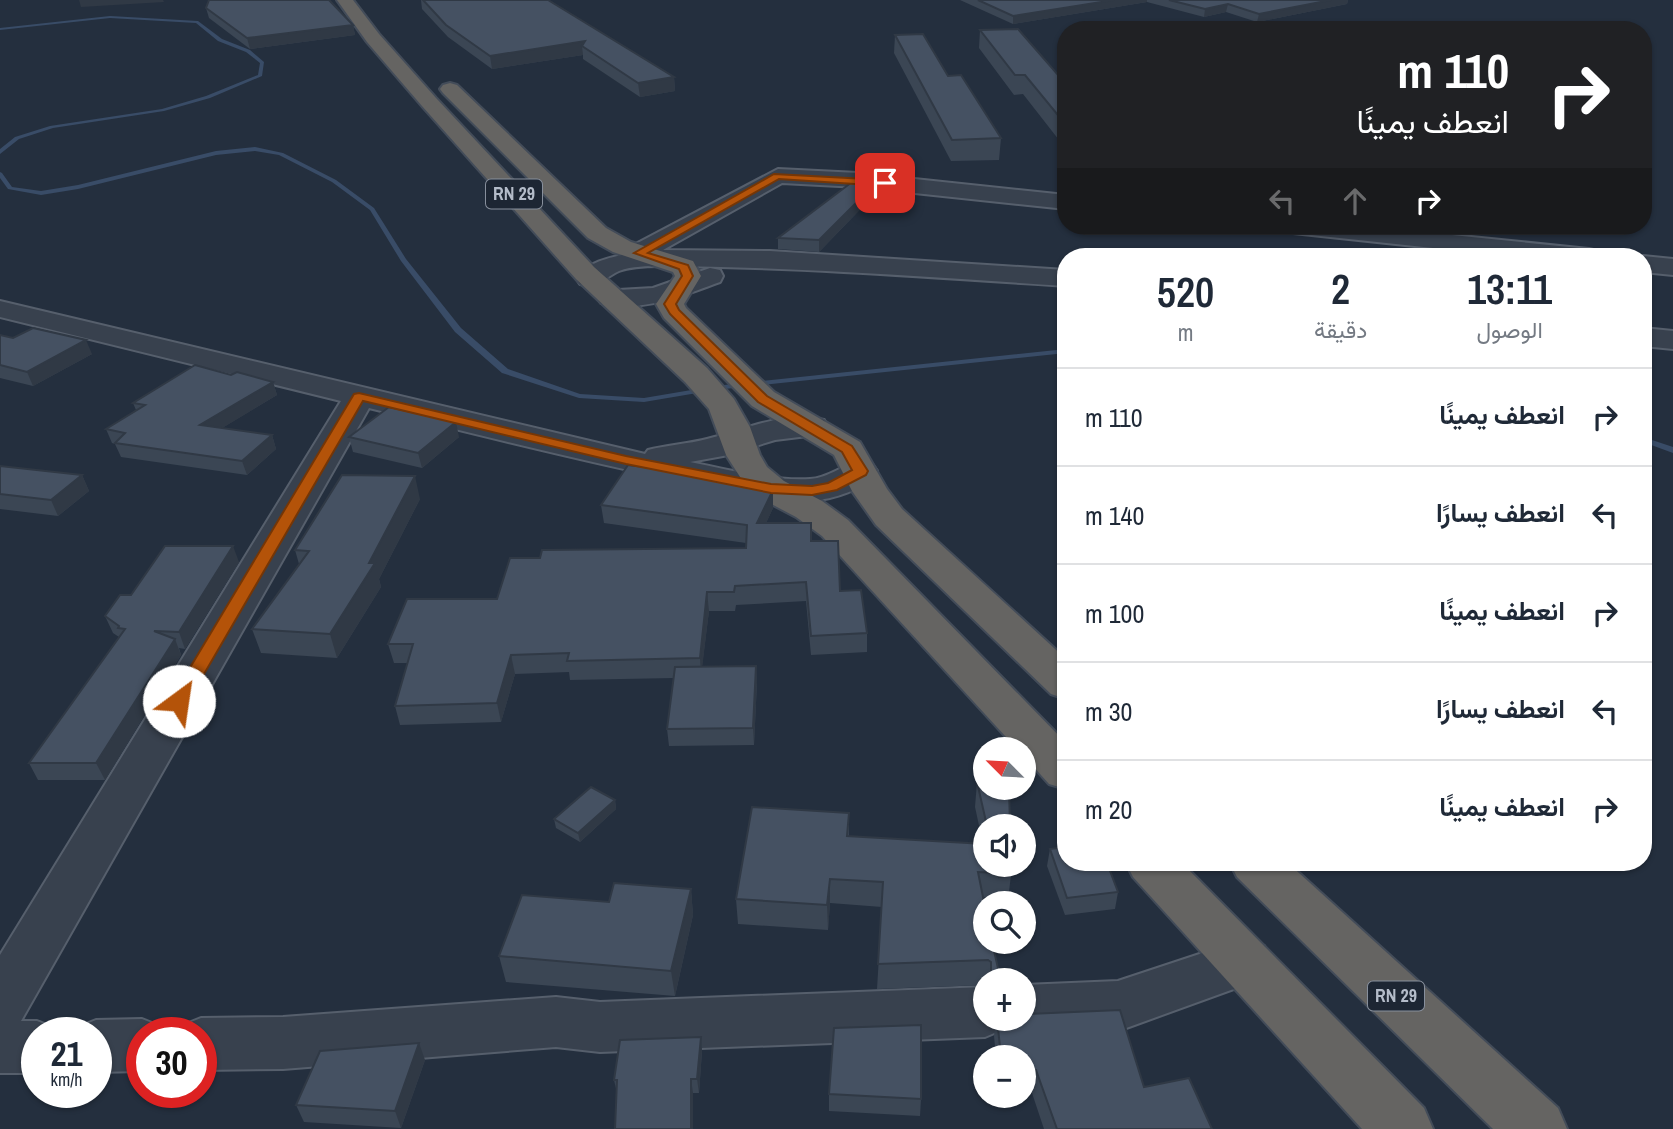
<!DOCTYPE html>
<html lang="ar">
<meta charset="utf-8">
<style>
:root{--surface:#fff;--page:#f2f2f3;--text:#1f2937;--muted:#747a83;--line:#e0e1e3}
body{margin:0;font-family:"Archivo Narrow",Vazirmatn,sans-serif;background:var(--page);color:var(--text);direction:rtl;height:100vh;display:flex;flex-direction:column;font-size:26px;white-space:nowrap}
*{box-sizing:border-box;margin:0}
p{font-size:23px;color:var(--muted)}
.icon{flex:none;width:38px;height:38px;fill:none;stroke:currentColor;stroke-width:2;stroke-linecap:round;stroke-linejoin:round}
.map{position:relative;flex:1;overflow:hidden;direction:ltr}
.sheet{position:absolute;left:1057px;top:248px;width:595px;height:623px;display:flex;flex-direction:column;background:var(--surface);border-radius:28px;box-shadow:0 2px 5px #0004;direction:rtl}
.sheet>*{flex:none}
.top-card{position:absolute;left:1057px;top:21px;width:595px;height:214px;border-radius:28px;box-shadow:0 2px 5px #0004;direction:rtl;background:#202124;color:#fff;overflow:hidden}
.needle{width:46px;rotate:294deg}
.tools{position:absolute;left:973px;top:737px;display:grid;gap:14px}
.tools a{display:grid;place-items:center;width:63px;height:63px;border-radius:50%;background:var(--surface);box-shadow:0 2px 5px #0004;font-size:35px}
.speed{position:absolute;left:21px;top:1017px;display:flex;gap:14px;font-size:35px;font-weight:700;text-align:center}
.speed>*{display:grid;place-content:center;width:91px;height:91px;border-radius:50%;background:var(--surface);box-shadow:0 2px 5px #0004;line-height:1}
.speed small{font-size:18px;font-weight:400}
.speed .limit{border:10px solid #d22;background:#fff;color:#111}
.pin{position:absolute;display:grid;place-items:center;width:60px;height:60px;color:#fff;margin:-30px;border-radius:14px;box-shadow:0 4px 10px #0006}
.me{position:absolute;width:77px;margin:-38px;rotate:31deg;stroke-linejoin:round;filter:drop-shadow(0 0 5px #0008)}
.turn{display:flex;align-items:center;gap:24px;height:147px;padding:0 28px;font-size:32px}
.turn .icon{width:91px;height:91px;stroke-width:2.5}
.turn b{display:block;font-size:49px;line-height:60px}
.lanes{display:flex;align-items:center;height:66px;padding:0 28px;background:#0003;justify-content:center;gap:35px;direction:ltr}
.lanes .off{opacity:.35}
.eta{display:flex;justify-content:space-evenly;align-items:center;height:119px;text-align:center}
.eta b{font-size:42px;font-weight:600;line-height:49px}
ul{padding:0;list-style:none}
li{display:flex;align-items:center;gap:21px;height:98px;padding:0 28px;border-top:2px solid var(--line)}
li div{flex:1}
li b{display:block;font-size:26px}
li em{font-style:normal}
.map>svg:first-child{display:block}
</style>
<div class="map">
<svg width="1673" height="1129" viewBox="0 0 1673 1129">
<rect width="100%" height="100%" fill="#242f3e"/>
<g fill="none" stroke-linecap="round" stroke-linejoin="round">
<!-- stream -->
<g fill="#394c67" fill-rule="evenodd">
<polygon points="110,16 198,21 222,39 250,50 264,62 262,76 210,98 164,111 53,128 19,139 0,154 0,149 15,137 50,126 162,109 206,96 258,75 260,63 246,52 218,41 196,23 110,18 0,30 0,28"/>
<polygon points="255,147 283,153 336,180 374,208 406,259 461,328 508,369 580,394 644,398 715,386 1066,349 1066,353 715,390 644,402 579,398 502,373 455,332 401,261 370,210 332,182 279,155 255,151 216,155 78,189 41,195 8,189 0,178 0,172 2,173 12,187 41,191 78,185 216,151"/>
<polygon points="1643,437 1673,447 1673,453 1643,442"/>
</g>
<!-- minor casing -->
<g stroke="#565f6c" stroke-width="4">
<g id="minor">
<path d="M778,169L858,173L1066,195V209L858,187L782,183L663,250L770,251L1066,270V286C931,277 796,267 661,266C648,266 632,266 619,271C604,278 598,288 580,284L576,278C588,262 608,258 627,254L630,247Z"/>
<polygon points="1281,226 1363,226 1589,249 1598,251 1602,257 1517,257 1293,233 1284,231"/>
<polygon points="1643,256 1673,259 1673,275 1643,272 1643,257 1638,257"/>
<path d="M710,268L720,270L723,276L720,282C681,296 643,313 601,303L597,297L601,291L653,288Z"/>
<path d="M0,301L645,454L648,450C667,445 688,444 707,439C745,430 784,410 824,420L828,427L824,434L775,440L723,456L690,462C730,470 770,481 810,479C834,478 847,457 872,464L877,471C865,490 833,499 811,501C767,504 723,490 680,481C576,460 472,433 369,408L21,1021H37L57,1029L59,1032H37V1073H0V955L341,401L0,317Z"/>
<polygon points="1643,328 1673,331 1673,349 1643,346"/>
<polygon points="1245,939 1264,946 1272,962 1264,978 1118,1031 1024,1035 1006,1028 985,1037 600,1052 556,1047 283,1069 201,1070 201,1032 177,1032 181,1026 201,1018 283,1017 556,997 600,1002 985,987 985,1018 1024,1018 1024,985 1118,981"/>
<polygon points="142,1019 162,1027 165,1032 142,1032 142,1071 96,1072 96,1032 73,1032 76,1028 96,1020"/>
</g>
</g>
<!-- trunk casing -->
<g stroke="#434c59" stroke-width="4">
<g id="trunk">
<polygon points="337,0 353,0 379,34 436,98 594,267 707,368 734,399 750,427 760,455 767,467 784,481 822,501 848,520 1066,743 1066,789 1049,784 1024,756 1024,749 1017,749 822,536 796,517 758,497 742,480 726,455 709,409 685,382 576,279 422,106 367,42"/>
<polygon points="450,83 457,85 606,228 631,242 693,261 701,276 684,304 686,308 774,392 860,442 887,489 902,509 1066,659 1066,699 1051,694 876,525 852,491 834,455 752,406 664,318 656,304 675,276 673,272 613,252 588,238 443,93 440,89 443,85"/>
<polygon points="1126,863 1182,863 1424,1108 1433,1129 1362,1129 1133,877"/>
<polygon points="1230,863 1288,863 1558,1108 1567,1129 1493,1129 1237,877"/>
</g>
</g>
<!-- minor -->
<use href="#minor" fill="#38414e" fill-rule="evenodd"/>
<!-- trunk -->
<use href="#trunk" fill="#656462" fill-rule="evenodd"/>
</g>
<!-- wall -->
<g fill="#3b4654">
<polygon points="421,0 548,0 674,77 675,91 640,97 583,59 583,55 492,69 448,37 422,9"/>
<polygon points="960,0 1348,0 1347,4 1257,22 1226,12 1204,17 1147,2 1013,24"/>
<polygon points="206,8 353,25 355,35 250,49 209,18"/>
<polygon points="980,30 1066,84 1066,149 1023,94 1014,95 979,48"/>
<polygon points="895,35 948,76 1001,138 999,160 951,161 894,53"/>
<polygon points="875,194 819,252 778,249 778,238"/>
<polygon points="0,335 13,338 92,354 33,386 0,378"/>
<polygon points="231,375 273,382 277,395 222,428 272,435 276,449 247,475 121,457 115,444 112,443 106,429 136,410 133,403"/>
<polygon points="349,437 459,437 422,468 353,452"/>
<polygon points="0,466 82,475 89,491 58,516 0,509"/>
<polygon points="420,499 379,579 381,587 337,658 261,653 252,629 299,564 295,550"/>
<polygon points="601,505 773,508 766,523 812,541 840,591 867,633 867,652 811,655 806,601 736,605 735,611 709,611 702,666 756,666 757,682 754,745 669,746 667,729 674,678 570,680 569,672 515,674 501,722 400,725 395,706 408,663 394,663 388,644 497,599 540,558 746,548 746,543 604,523"/>
<polygon points="239,562 185,649 179,648 181,655 105,780 38,780 29,763 119,637 113,633 105,616 131,595"/>
<polygon points="977,782 1010,826 985,826 985,864 1011,875 1008,900 996,901 995,898 983,897 1000,980 985,980 985,985 877,989 882,907 830,903 828,930 738,924 736,899 849,813 849,836 983,844 975,807"/>
<polygon points="615,800 616,809 580,842 556,828 554,819"/>
<polygon points="1050,849 1118,892 1115,909 1065,915 1047,866"/>
<polygon points="691,889 693,915 675,996 506,982 499,956"/>
<polygon points="996,1018 1024,1018 1144,1087 1212,1129 1044,1129 1032,1093 1024,1093 1024,1057 996,1057 994,1036"/>
<polygon points="701,1037 702,1051 699,1093 693,1093 693,1129 615,1129 617,1093 614,1080"/>
<polygon points="425,1060 401,1128 304,1122 296,1105"/>
<polygon points="829,1094 921,1099 920,1116 829,1111"/>
</g>
<!-- shaded-wall -->
<g fill="#303945">
<polygon points="79,0 163,0 164,2 81,7"/>
<polygon points="1114,0 1147,0 1147,2 1013,24 1013,16"/>
<polygon points="1331,0 1348,0 1347,4 1257,22 1259,14"/>
<polygon points="1228,4 1226,12 1204,17 1205,9"/>
<polygon points="353,25 355,35 250,49 247,38"/>
<polygon points="585,41 582,46 583,55 492,69 490,56"/>
<polygon points="674,77 675,91 640,97 638,83"/>
<polygon points="875,184 875,194 819,252 819,240"/>
<polygon points="86,340 92,354 33,386 27,372"/>
<polygon points="273,382 277,395 204,439 200,425"/>
<polygon points="456,422 459,437 422,468 418,453"/>
<polygon points="272,435 276,449 247,475 242,461"/>
<polygon points="82,475 89,491 58,516 51,500"/>
<polygon points="415,476 420,499 379,579 381,587 337,658 330,634"/>
<polygon points="773,490 773,508 758,541 757,523"/>
<polygon points="233,546 239,562 185,649 179,632"/>
<polygon points="707,592 709,611 701,677 700,658"/>
<polygon points="175,639 181,655 105,780 96,763"/>
<polygon points="511,655 515,674 501,722 497,703"/>
<polygon points="756,666 757,682 754,745 753,728"/>
<polygon points="615,800 616,809 580,842 578,833"/>
<polygon points="830,879 830,903 828,930 827,905"/>
<polygon points="691,889 693,915 675,996 671,971"/>
<polygon points="701,1037 702,1051 699,1093 697,1079"/>
<polygon points="419,1043 425,1060 401,1128 395,1111"/>
<polygon points="691,1079 693,1093 693,1129 691,1129"/>
</g>
<!-- building -->
<g fill="#455162" stroke="#303945" stroke-width="2">
<polygon points="209,0 329,0 353,25 247,38 206,8"/>
<polygon points="423,0 548,0 674,77 638,83 582,46 585,41 490,56 446,25"/>
<polygon points="978,0 1114,0 1013,16"/>
<polygon points="1169,0 1331,0 1259,14 1228,4 1205,9"/>
<polygon points="1018,29 1066,84 1066,125 1025,75 1015,75 980,30"/>
<polygon points="923,34 948,76 961,75 1001,138 952,140 895,35"/>
<polygon points="856,179 872,180 875,184 819,240 778,238"/>
<polygon points="33,328 86,340 27,372 0,365 0,335 13,338"/>
<polygon points="195,365 231,375 237,372 273,382 200,425 272,435 242,461 115,443 125,433 106,429 145,405 133,403"/>
<polygon points="389,407 456,422 418,453 349,437"/>
<polygon points="628,465 733,478 758,483 773,490 757,523 811,523 811,541 838,541 840,591 861,590 867,633 811,636 806,582 735,586 734,592 707,592 700,658 567,661 569,653 511,655 497,703 395,706 413,644 388,644 407,599 497,599 510,558 540,558 542,550 746,548 747,525 601,505"/>
<polygon points="0,466 82,475 51,500 0,494"/>
<polygon points="342,475 415,476 369,563 375,563 330,634 252,629 309,551 295,550"/>
<polygon points="165,546 233,546 179,632 154,631 175,639 96,763 29,763 125,629 118,628 119,626 105,616 120,595 131,595"/>
<polygon points="756,666 753,728 667,729 675,667"/>
<polygon points="977,782 985,782 985,788 1009,788 1010,826 987,826"/>
<polygon points="591,787 615,800 578,833 554,819"/>
<polygon points="752,807 849,813 847,836 985,844 985,864 1011,864 1011,875 999,877 998,873 978,872 985,907 985,942 992,942 1000,977 991,977 991,962 988,960 878,964 883,882 830,879 827,905 736,899"/>
<polygon points="1066,847 1066,863 1107,863 1118,892 1067,898 1050,849"/>
<polygon points="614,883 691,889 671,971 499,956 522,895 609,902"/>
<polygon points="1120,1010 1144,1087 1189,1078 1212,1129 1057,1129 1036,1070 1024,1070 1024,1057 1001,1057 997,1018 1024,1018 1024,1013 1028,1014"/>
<polygon points="921,1025 921,1099 829,1094 834,1028"/>
<polygon points="701,1037 697,1079 691,1079 691,1129 615,1129 617,1080 614,1080 620,1040"/>
<polygon points="419,1043 395,1111 296,1105 320,1051"/>
</g>
<!-- route -->
<polygon fill="#b45309" stroke="#753606" stroke-width="2" points="774,174 885,180 889,183 885,186 779,179 648,253 688,265 693,276 676,304 679,310 767,396 852,446 868,471 866,475 837,490 812,495 771,493 626,464 363,401 186,705 173,705 170,701 354,394 359,393 626,456 771,484 812,486 828,483 852,470 842,452 758,402 670,314 664,304 682,276 679,269 634,253"/>
<g text-anchor="middle" stroke-width="5" stroke-linejoin="round" paint-order="stroke">
<!-- shield labels -->
<g fill="#1d2633" stroke="#878f9c" stroke-width="2">
<rect x="486" y="179.5" width="56" height="29" rx="5"/>
<rect x="1368" y="981.5" width="56" height="29" rx="5"/>
</g>
<g font-size="18" font-weight="bold" fill="#b4bcc9">
<text x="514" y="200">RN 29</text>
<text x="1396" y="1002">RN 29</text>
</g>
</g>
</svg>
<div class="tools">
<a><svg class="needle" viewBox="-14 -14 28 28"><path d="M0-13l5 13h-10z" fill="#e53935"/><path d="M0 13l5-13h-10z" fill="#747a83"/></svg></a>
<a><svg class="icon" aria-label="sound" viewBox="0 0 24 24"><path d="M4 9h4l5-4v14l-5-4H4zM17 9q2 3 0 6"/></svg></a>
<a><svg class="icon" aria-label="search" viewBox="0 0 24 24"><circle cx="10" cy="10" r="6"/><path d="M15 15l6 6"/></svg></a>
<a>+</a>
<a>−</a>
</div>
<div class="speed"><div>21<small>km/h</small></div><div class="limit">30</div></div>
<div class="pin" style="left:885px;top:183px;background:#d93025"><svg class="icon" aria-label="arrive" viewBox="0 0 24 24"><path d="M6 21V4h12l-3 4 3 4H6"/></svg></div>
<svg class="me" style="left:179px;top:701px" viewBox="-20 -20 40 40"><circle r="19" fill="#fff"/><path d="M0-13L10 11 0 6-10 11z" fill="#b45309"/></svg>
<div class="top-card">
<div class="turn"><svg class="icon" aria-label="right" viewBox="0 0 24 24"><path d="M7 20v-9h11M14 6l5 5-5 5"/></svg><div><b>110 m</b>انعطف يمينًا</div></div>
<div class="lanes"><svg class="icon off" aria-label="left" viewBox="0 0 24 24"><path d="M17 20v-9H6M10 6l-5 5 5 5"/></svg><svg class="icon off" aria-label="ahead" viewBox="0 0 24 24"><path d="M12 20V5M6 11l6-6 6 6"/></svg><svg class="icon" aria-label="right" viewBox="0 0 24 24"><path d="M7 20v-9h11M14 6l5 5-5 5"/></svg></div>
</div>
<section class="sheet">
<div class="eta">
<div><b>13:11</b><p>الوصول</p></div>
<div><b>2</b><p>دقيقة</p></div>
<div><b>520</b><p>m</p></div>
</div>
<ul>
<li><svg class="icon" aria-label="right" viewBox="0 0 24 24"><path d="M7 20v-9h11M14 6l5 5-5 5"/></svg><div><b>انعطف يمينًا</b></div><em>110 m</em></li>
<li><svg class="icon" aria-label="left" viewBox="0 0 24 24"><path d="M17 20v-9H6M10 6l-5 5 5 5"/></svg><div><b>انعطف يسارًا</b></div><em>140 m</em></li>
<li><svg class="icon" aria-label="right" viewBox="0 0 24 24"><path d="M7 20v-9h11M14 6l5 5-5 5"/></svg><div><b>انعطف يمينًا</b></div><em>100 m</em></li>
<li><svg class="icon" aria-label="left" viewBox="0 0 24 24"><path d="M17 20v-9H6M10 6l-5 5 5 5"/></svg><div><b>انعطف يسارًا</b></div><em>30 m</em></li>
<li><svg class="icon" aria-label="right" viewBox="0 0 24 24"><path d="M7 20v-9h11M14 6l5 5-5 5"/></svg><div><b>انعطف يمينًا</b></div><em>20 m</em></li>
</ul>
</section>
</div>
